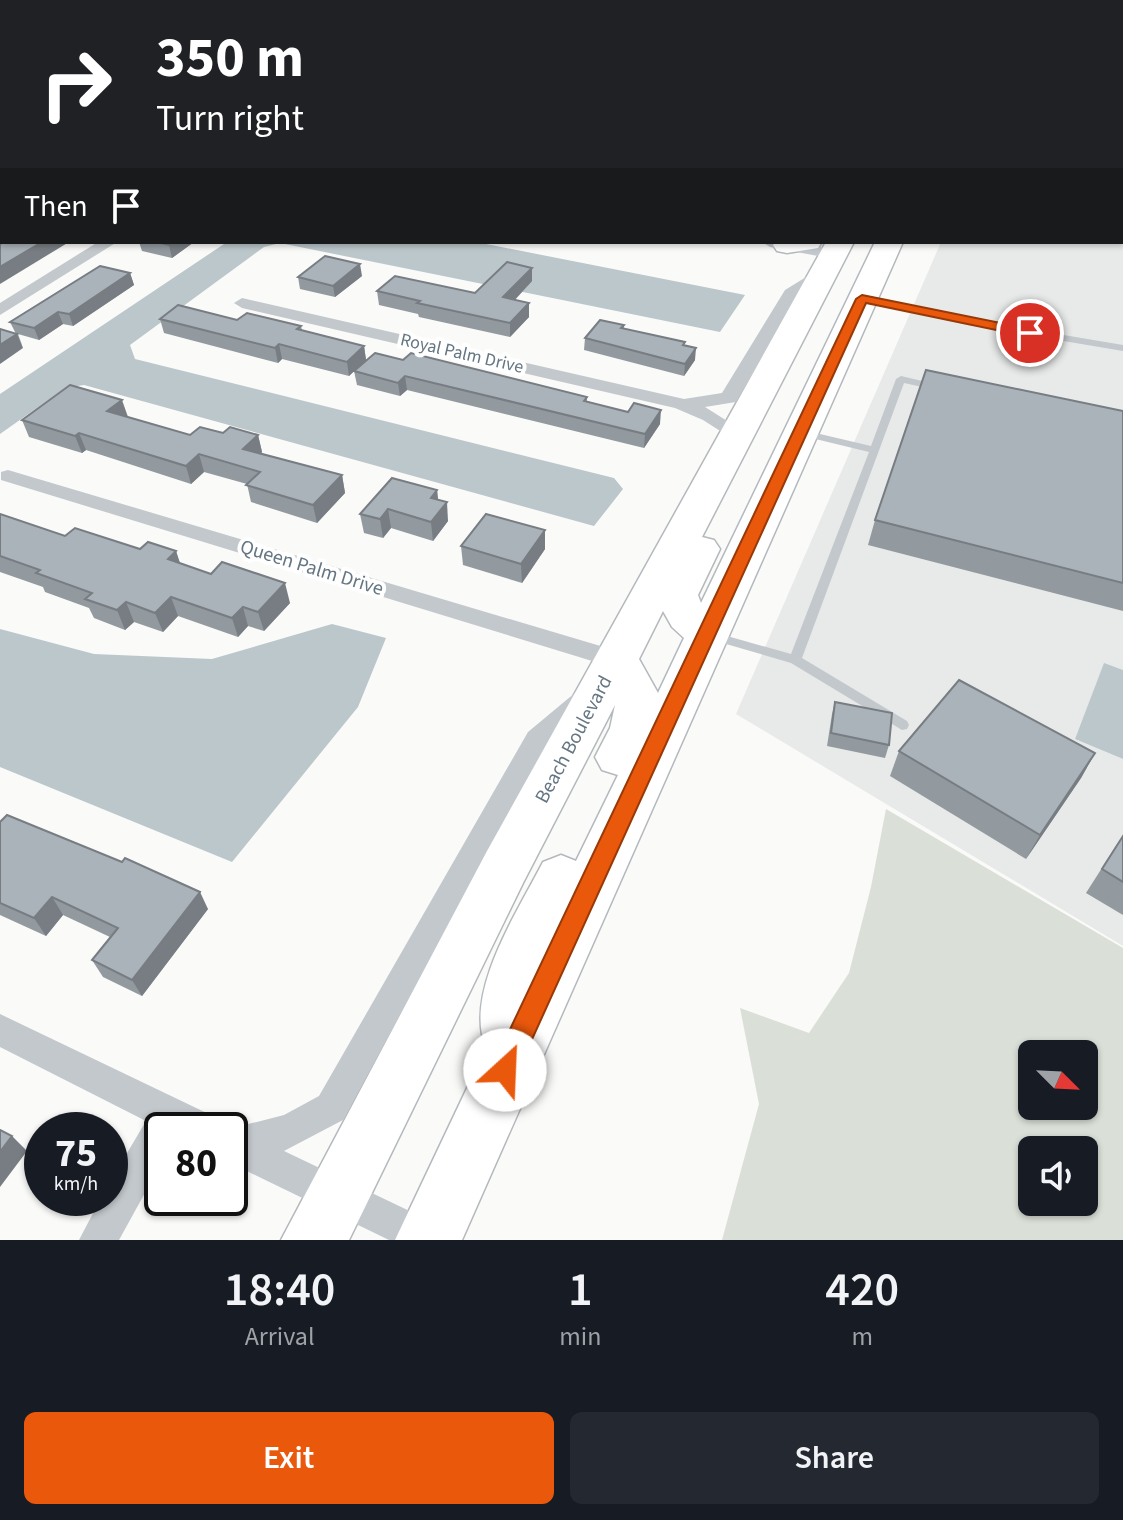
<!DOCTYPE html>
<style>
:root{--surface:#171b24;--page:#242831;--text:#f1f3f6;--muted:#9ea1a6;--accent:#ea580c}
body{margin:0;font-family:"Source Sans 3",sans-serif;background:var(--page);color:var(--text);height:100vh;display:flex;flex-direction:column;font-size:30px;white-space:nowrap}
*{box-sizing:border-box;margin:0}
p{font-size:26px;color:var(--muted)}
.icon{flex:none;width:44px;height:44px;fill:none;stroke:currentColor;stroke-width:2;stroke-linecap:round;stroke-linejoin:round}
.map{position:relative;height:1240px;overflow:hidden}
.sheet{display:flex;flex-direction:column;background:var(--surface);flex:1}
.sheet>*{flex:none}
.banner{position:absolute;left:0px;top:0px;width:1124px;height:244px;box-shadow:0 2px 6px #0004;background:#202124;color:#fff;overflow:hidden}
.needle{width:52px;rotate:114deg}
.buttons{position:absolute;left:1018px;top:1040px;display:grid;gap:16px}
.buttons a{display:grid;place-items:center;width:80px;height:80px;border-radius:12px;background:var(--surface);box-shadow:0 2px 6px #0004;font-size:40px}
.speed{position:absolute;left:24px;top:1112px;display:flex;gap:16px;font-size:40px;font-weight:700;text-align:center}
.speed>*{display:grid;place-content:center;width:104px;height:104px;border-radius:50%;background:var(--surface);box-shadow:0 2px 6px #0004;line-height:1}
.speed small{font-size:20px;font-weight:400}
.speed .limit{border:4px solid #111;border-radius:12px;background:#fff;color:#111}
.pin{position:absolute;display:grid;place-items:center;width:68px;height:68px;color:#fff;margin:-34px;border:4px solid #fff;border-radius:50%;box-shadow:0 2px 8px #0007}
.me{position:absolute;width:88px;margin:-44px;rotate:25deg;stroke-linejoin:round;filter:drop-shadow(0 0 6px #0008)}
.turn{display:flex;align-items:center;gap:28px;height:168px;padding:0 24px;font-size:36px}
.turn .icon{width:104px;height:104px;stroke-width:2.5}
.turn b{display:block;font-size:56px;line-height:68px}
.then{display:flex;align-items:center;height:76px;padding:0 24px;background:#0003;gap:16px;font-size:30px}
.eta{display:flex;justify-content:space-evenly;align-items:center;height:136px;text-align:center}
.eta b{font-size:48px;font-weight:600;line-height:56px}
.button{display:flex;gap:16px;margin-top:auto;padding:16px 24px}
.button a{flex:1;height:92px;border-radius:12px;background:var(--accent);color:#fff;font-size:32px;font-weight:600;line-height:92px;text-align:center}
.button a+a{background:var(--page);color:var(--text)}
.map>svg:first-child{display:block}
</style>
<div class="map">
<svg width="1123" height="1240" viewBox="0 0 1123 1240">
<rect width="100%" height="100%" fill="#fafaf8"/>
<!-- built -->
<g fill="#e8e9e9">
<polygon points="460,0 944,0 457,2"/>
<polygon points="1123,241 1123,670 1104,664 1075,739 1123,759 1123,946 736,714 941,242"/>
</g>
<!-- green -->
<g fill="#dadfd7" fill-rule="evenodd">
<polygon points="57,0 455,0 71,2"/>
<path d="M886,809L1123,948V1240H722L759,1104L740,1008L809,1033L849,973L871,887ZM1032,1054H1084V1106H1032ZM1032,1150H1084V1202H1032Z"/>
</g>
<!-- water -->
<g fill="#bbc7cb">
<polygon points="227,242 476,242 745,295 720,332 280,243 264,247 130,345 135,359 614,478 623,489 594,526 84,385 65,388 0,434 0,394"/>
<polygon points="332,624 386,638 358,707 232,862 0,767 0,629 94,654 212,659"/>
<polygon points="1104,663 1123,670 1123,759 1075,739"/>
</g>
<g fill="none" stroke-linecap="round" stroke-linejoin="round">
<!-- highway casing -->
<g stroke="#b4b9bd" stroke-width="3">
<g id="highway">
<polygon points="961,0 979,0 960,2"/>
<polygon points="993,0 1011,0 992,2"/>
<polygon points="775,242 822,242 818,248 787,253 777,251 773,245"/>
<path d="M826,242H854L702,537L714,540L720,549L698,595L701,603L875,242H903L462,1240H395L486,1048C463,993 518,911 543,862L561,855L576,861L618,775L602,770L595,757L610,728L615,705L523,883L349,1240H281L487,851ZM663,611L672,627L684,638L658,693L639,659Z"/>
</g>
</g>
<!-- lane -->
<g fill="#c3c8cc" fill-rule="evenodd">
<polygon points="600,0 612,2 600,2"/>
<polygon points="736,0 742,0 734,2"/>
<polygon points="831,0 837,0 836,2 830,2"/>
<polygon points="853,0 859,0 851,2"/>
<polygon points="916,0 922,0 921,2 915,2"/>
<polygon points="1042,0 1048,0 1040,2"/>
<rect x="1122" y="6" width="1" height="4"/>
<rect x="1122" y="61" width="1" height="4"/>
<polygon points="862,296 968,319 1123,345 1123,351 968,325 859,301 859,297"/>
<polygon points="901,376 939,385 941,387 936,390 904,383 802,658 907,721 909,725 907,729 902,730 791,663 709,639 707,636 713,632 791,654 869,452 799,435 798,433 803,430 871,446 896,379"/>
</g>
<!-- street -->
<g fill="#c3c8cc" fill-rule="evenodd">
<rect x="0" y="13" width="2" height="6"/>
<polygon points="98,242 117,242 0,315 0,303"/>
<polygon points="762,242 795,242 840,251 842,254 834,259 770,247"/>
<polygon points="824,266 832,271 798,297 736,402 705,407 743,431 746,435 736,441 703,420 675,408 242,308 234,303 242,298 684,399 722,393 785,290"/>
<polygon points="8,470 624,653 627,659 624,665 615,668 1,480 1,472"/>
<polygon points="585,689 594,692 598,699 594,706 546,746 343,1120 284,1151 443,1227 449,1240 389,1240 230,1163 230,1130 225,1130 284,1115 319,1096 528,732 576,692"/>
<polygon points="0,1014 215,1117 220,1130 162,1130 162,1162 119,1240 79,1240 101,1198 110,1198 110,1182 146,1121 0,1047"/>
</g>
<!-- highway -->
<use href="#highway" fill="#fff" fill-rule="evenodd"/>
</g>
<!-- wall -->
<g fill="#929a9f">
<polygon points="139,242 194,242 172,258 142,251"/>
<polygon points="130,273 134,285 73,326 63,324 39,340 18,334 23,348 10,322"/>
<polygon points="362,276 335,297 300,289 298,277"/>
<polygon points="532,281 515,300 529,317 510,337 419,317 418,314 379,305 377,291 475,293"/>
<polygon points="160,319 237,320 301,326 302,330 364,346 366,360 403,360 587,397 587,401 660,424 644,448 407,390 400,396 357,385 354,371 349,376 282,359 278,363 164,333"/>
<polygon points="624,325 624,329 684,346 695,360 684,376 584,350 585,338"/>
<polygon points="1123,411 1123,611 868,545 875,520"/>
<polygon points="128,417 190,435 223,433 258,435 262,452 261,454 342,475 345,493 317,523 251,502 247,484 204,472 191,484 86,450 82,453 29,437 22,420"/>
<polygon points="437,490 438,500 448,521 433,541 391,528 383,538 364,533 360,514"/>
<polygon points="0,514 65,536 140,549 176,551 180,563 290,603 264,631 248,626 238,637 178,616 163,632 134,622 125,630 94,618 89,608 45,592 43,587 0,572"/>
<polygon points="461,546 545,549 522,583 463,565"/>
<polygon points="835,702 889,745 885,758 827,746 832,714"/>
<polygon points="899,751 1095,753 1081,778 1026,859 890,776"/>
<polygon points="0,822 208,909 142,996 103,977 92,960 110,937 63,915 46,936 0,915"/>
<polygon points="1123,835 1123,915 1086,893"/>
</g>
<!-- shaded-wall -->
<g fill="#777d82">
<polygon points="561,0 593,0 588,2 561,2"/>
<polygon points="42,242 69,242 0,284 0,267"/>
<polygon points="172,242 194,242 172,258 169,245"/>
<polygon points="360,264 362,276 335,297 333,286"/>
<polygon points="532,268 532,281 504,311 503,297"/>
<polygon points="130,273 134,285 73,326 69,314"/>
<polygon points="529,303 529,317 510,337 510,323"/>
<polygon points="58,312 63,324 39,340 34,328"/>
<polygon points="17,334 23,348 0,364 0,345"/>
<polygon points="279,344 282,359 278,363 275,348"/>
<polygon points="364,346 366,360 349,376 347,362"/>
<polygon points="696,348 695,360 684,376 685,364"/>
<polygon points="405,376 407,390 400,396 398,383"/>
<polygon points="122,400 128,417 107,411"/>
<polygon points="661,410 660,424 644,448 645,434"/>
<polygon points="79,433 86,450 82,453 75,436"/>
<polygon points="258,435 262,452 247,466 243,449"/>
<polygon points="199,454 204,472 191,484 186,466"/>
<polygon points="342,475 345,493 317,523 313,505"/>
<polygon points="437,490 439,509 431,498"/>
<polygon points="447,502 448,521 433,541 431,522"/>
<polygon points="388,509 391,528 383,538 380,519"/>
<polygon points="545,530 545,549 522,583 521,564"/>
<polygon points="176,551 182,570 168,559"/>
<polygon points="285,583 290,603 264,631 258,612"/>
<polygon points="171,597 178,616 163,632 155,613"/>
<polygon points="126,602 134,622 125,630 117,610"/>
<polygon points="243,607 248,626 238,637 232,618"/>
<polygon points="1095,753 1081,778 1026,859 1040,835"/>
<polygon points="200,892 208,909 142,996 132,980"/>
<polygon points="52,897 63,915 46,936 34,918"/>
<polygon points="12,1136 27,1151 0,1187 0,1152"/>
</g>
<!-- building -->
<g fill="#aab3b9" stroke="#777d82" stroke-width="2">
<polygon points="528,0 561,0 565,2 525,2"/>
<polygon points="2,106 2,173 0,173 0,107"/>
<polygon points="4,242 42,242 0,267 0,244"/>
<polygon points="157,242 172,242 169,245"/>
<polygon points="325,256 360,264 333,286 298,277"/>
<polygon points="507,262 532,268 503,297 529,303 510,323 417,303 420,301 377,291 395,276 475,293"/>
<polygon points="100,266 130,273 69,314 58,312 34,328 10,322"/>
<polygon points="178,305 237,320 247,313 301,326 297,329 364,346 347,362 279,344 275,348 160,319"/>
<polygon points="600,320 624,325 621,328 685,342 683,345 696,348 685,364 585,338"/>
<polygon points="0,329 17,334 0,345"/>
<polygon points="375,353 403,360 411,353 587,397 584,401 628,412 634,403 661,410 645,434 405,376 398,383 354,371"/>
<polygon points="926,370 1123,411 1123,583 875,520"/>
<polygon points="70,385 122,400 107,411 190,435 200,427 223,433 230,427 258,435 243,449 342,475 313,505 246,485 260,472 199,454 186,466 79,433 75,436 22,420"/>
<polygon points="392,478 437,490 431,498 447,502 431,522 388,509 380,519 360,514"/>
<polygon points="0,514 65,536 75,528 140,549 148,542 176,551 168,559 211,574 222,562 285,583 258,612 243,607 232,618 171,597 155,613 126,602 117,610 85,599 92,593 36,573 40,570 0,556"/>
<polygon points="486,514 545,530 521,564 461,546"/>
<polygon points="959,680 1095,753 1040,835 899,751"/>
<polygon points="835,702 892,713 889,745 831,733"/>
<polygon points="7,815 122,862 125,858 200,892 132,980 92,960 118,928 52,897 34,918 0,903 0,822"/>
<polygon points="1123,836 1123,882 1102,869"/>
<polygon points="0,1130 12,1136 0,1152"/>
</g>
<!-- route -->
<polygon fill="#ea580c" stroke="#983908" stroke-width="2" points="862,295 1030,329 1036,333 1030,337 866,303 514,1079 505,1083 495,1079 492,1070 495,1061 856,299"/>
<g text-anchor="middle" stroke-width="8" stroke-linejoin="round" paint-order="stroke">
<!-- far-street labels -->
<g font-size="18" fill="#657683" stroke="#fff">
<text transform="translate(462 353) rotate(13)" y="6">Royal Palm Drive</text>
</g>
<!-- street labels -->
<g font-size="20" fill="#657683" stroke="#fff">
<text transform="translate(312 567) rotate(17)" y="7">Queen Palm Drive</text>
<text transform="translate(573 739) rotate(-62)" y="7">Beach Boulevard</text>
</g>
</g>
</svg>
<div class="buttons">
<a><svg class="needle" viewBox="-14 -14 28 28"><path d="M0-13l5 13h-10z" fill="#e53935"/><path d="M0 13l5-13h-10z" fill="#9ea1a6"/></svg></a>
<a><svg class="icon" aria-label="sound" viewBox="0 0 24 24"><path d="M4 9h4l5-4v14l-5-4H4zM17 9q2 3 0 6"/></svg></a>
</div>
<div class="speed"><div>75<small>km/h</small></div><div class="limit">80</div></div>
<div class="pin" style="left:1030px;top:333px;background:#d93025"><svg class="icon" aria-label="arrive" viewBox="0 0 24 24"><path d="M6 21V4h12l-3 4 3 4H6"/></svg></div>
<svg class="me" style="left:505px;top:1070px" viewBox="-20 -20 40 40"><circle r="19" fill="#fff"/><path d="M0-13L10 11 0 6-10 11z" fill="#ea580c"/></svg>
<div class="banner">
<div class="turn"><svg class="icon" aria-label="right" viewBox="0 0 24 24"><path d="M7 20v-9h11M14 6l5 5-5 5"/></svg><div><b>350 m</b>Turn right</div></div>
<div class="then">Then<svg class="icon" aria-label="arrive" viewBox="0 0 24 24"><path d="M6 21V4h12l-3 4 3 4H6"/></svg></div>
</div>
</div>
<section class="sheet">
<div class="eta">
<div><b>18:40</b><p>Arrival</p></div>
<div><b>1</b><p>min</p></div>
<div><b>420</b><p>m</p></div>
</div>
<div class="button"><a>Exit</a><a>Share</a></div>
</section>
